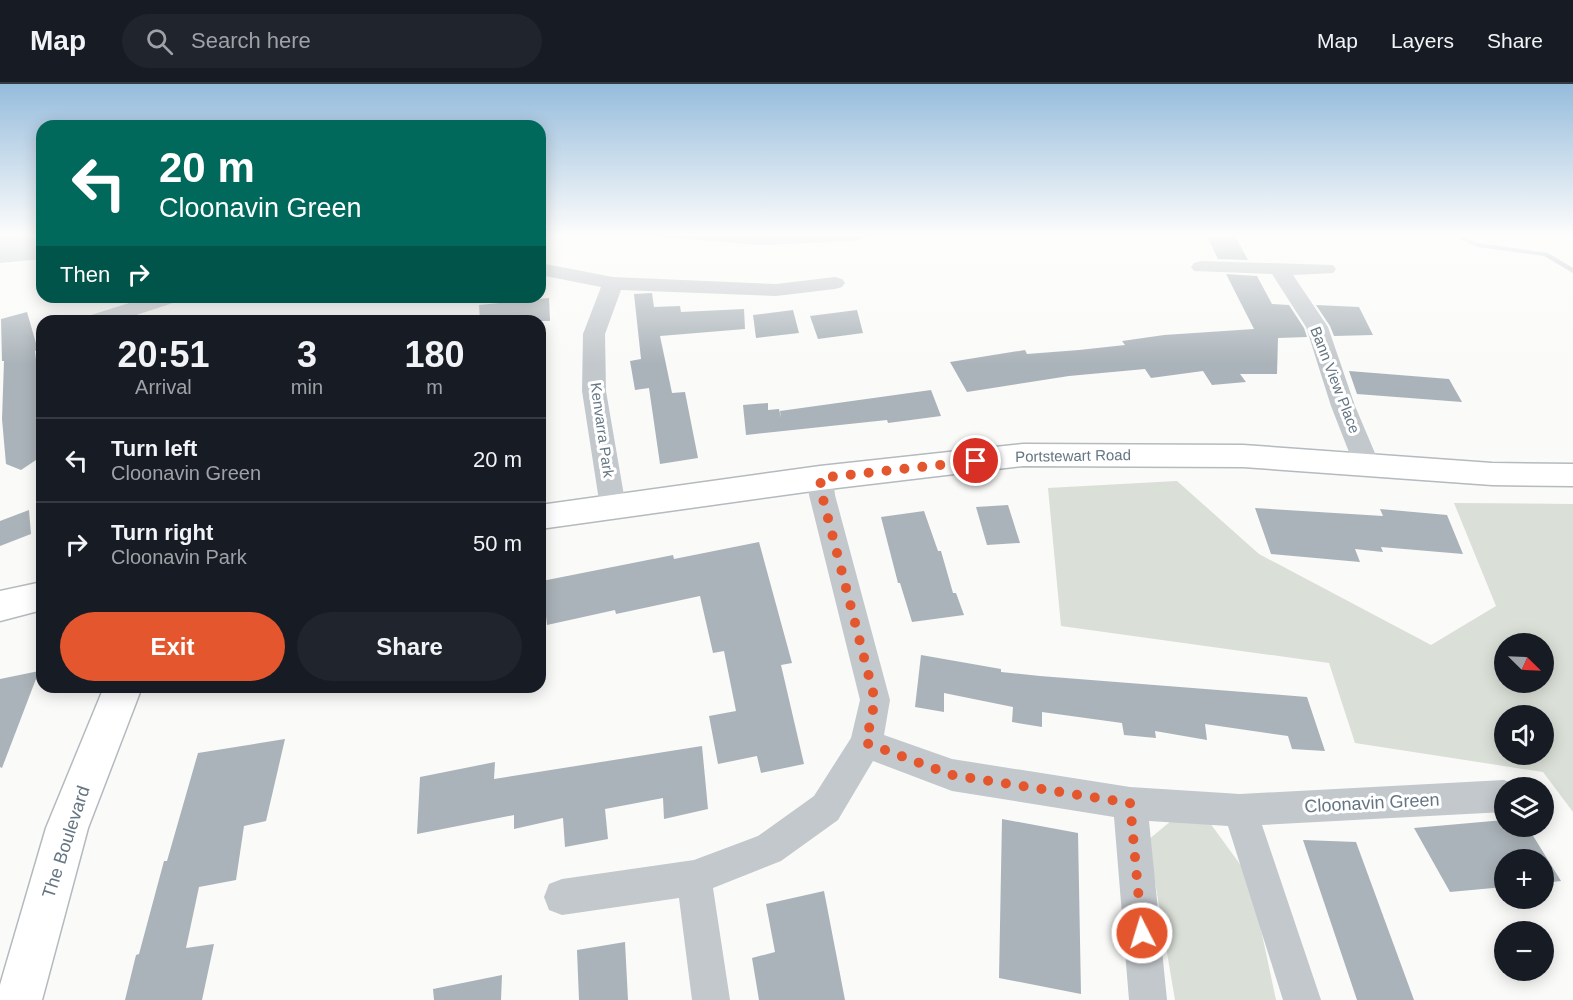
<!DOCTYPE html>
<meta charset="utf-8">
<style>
:root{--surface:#171b24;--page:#20242c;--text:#f1f3f6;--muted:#9ea1a6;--line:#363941;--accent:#e4572e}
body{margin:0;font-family:Arial,sans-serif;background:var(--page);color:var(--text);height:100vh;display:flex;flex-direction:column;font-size:22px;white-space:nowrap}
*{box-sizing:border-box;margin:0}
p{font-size:20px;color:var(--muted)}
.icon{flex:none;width:33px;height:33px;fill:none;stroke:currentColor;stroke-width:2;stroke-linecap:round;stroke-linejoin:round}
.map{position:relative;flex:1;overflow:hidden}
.side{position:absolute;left:36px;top:231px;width:510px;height:378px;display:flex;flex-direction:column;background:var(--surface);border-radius:18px;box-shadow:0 3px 15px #0003}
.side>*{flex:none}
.banner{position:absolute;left:36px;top:36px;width:510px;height:183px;border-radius:18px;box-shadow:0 3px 15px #0003;background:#00695c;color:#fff;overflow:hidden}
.needle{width:39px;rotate:114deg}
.buttons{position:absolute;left:1494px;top:549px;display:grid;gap:12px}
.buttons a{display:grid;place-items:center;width:60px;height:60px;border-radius:50%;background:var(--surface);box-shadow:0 3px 15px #0003;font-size:30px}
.pin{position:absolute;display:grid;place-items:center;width:51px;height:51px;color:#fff;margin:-26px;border:3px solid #fff;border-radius:50%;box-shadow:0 2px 6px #0007}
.me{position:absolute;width:66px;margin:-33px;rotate:355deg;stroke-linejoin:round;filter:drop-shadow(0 0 4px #0008)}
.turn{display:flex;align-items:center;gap:21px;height:126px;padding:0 24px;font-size:27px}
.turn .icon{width:78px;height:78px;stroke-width:2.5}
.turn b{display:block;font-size:42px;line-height:51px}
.then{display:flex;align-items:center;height:57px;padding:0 24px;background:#0003;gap:12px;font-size:22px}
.eta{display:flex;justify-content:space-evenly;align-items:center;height:102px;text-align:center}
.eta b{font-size:36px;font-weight:700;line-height:42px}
.button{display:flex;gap:12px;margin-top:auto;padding:12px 24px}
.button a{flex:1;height:69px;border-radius:36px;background:var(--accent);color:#fff;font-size:24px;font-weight:700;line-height:69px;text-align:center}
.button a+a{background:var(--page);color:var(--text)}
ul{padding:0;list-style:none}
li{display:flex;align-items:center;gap:18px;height:84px;padding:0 24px;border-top:2px solid var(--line)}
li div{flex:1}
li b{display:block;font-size:22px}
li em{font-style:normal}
header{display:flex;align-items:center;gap:36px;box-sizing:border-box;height:84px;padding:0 30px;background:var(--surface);border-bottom:2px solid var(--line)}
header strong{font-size:28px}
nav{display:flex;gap:33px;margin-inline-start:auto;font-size:21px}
.search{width:420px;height:54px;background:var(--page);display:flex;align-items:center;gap:15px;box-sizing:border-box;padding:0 21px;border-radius:33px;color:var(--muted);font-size:22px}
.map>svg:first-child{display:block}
</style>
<header>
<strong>Map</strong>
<div class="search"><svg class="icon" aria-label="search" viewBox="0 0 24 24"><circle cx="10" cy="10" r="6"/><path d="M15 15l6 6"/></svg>Search here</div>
<nav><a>Map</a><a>Layers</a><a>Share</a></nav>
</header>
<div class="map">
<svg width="1573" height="916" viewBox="0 0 1573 916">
<rect width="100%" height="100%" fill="#fafaf8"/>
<!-- green -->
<g fill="#dadfd7" fill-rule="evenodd">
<path d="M1177,397L1259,470L1431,561L1496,522L1454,419L1573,420V728L1543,688L1355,659L1329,579L1061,542L1048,404ZM1504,560H1544V598H1504ZM1504,632H1544V670H1504Z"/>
<polygon points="1177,732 1210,739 1250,794 1276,916 1175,916 1148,756"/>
</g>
<!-- water -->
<g fill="#bbc7cb">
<polygon points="0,152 42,152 42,175 0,179"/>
<polygon points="650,152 870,152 856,157 760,161"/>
</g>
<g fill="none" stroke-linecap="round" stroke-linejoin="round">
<!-- stream -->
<polygon fill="#bbc7cb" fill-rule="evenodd" points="1453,152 1462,152 1478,159 1548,169 1573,184 1573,189 1544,172 1477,163"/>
</g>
<!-- building -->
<g fill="#aab3b9">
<polygon points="1207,152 1235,152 1248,176 1218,175"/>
<polygon points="1226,190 1257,192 1272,220 1289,221 1304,244 1307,253 1278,254 1277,290 1240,290 1246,298 1212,301 1203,287 1151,294 1145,285 1069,292 967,308 950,278 1025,266 1027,270 1079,266 1125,261 1122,257 1164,251 1254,245"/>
<polygon points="652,209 654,223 680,222 681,228 744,225 745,245 660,252 672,309 685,308 698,374 660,380 649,304 635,306 630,277 641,275 634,210"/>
<polygon points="549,214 550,237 480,237 479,221"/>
<polygon points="1316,221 1359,223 1373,251 1334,252 1330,242"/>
<polygon points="793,226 799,249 756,254 753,231"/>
<polygon points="857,226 863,249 818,255 810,232"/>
<polygon points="27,228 38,266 35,267 40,311 42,310 42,372 21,386 6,380 2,335 4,277 2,277 1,235"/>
<polygon points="1349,287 1449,295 1462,318 1357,310"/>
<polygon points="931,306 941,332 888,339 887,336 746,351 743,321 768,319 768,326 779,325 781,334 780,327"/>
<polygon points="1008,421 1020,459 987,461 976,423"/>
<polygon points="1255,424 1383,432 1380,425 1447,431 1463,470 1381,463 1383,468 1355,465 1360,478 1271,470"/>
<polygon points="29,426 31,450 0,462 0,437"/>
<polygon points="924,427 938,467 941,467 953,509 956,509 964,531 912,538 900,499 898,499 881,433"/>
<polygon points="759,458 792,579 781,581 804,680 761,689 757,672 718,680 709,632 736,627 724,567 713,569 700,512 616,530 615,526 547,541 542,497 673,471 674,475"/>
<polygon points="921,571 1001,585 1001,588 1040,592 1307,613 1325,667 1292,665 1288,652 1205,640 1207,656 1155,647 1156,654 1124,651 1122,639 1042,628 1042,643 1012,638 1013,623 944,609 944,628 915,623"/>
<polygon points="39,587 2,684 0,683 0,595"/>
<polygon points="285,655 266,737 244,742 236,796 199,803 186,864 214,860 202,916 125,916 136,871 139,870 164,777 167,777 198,669"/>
<polygon points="702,662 708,725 664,735 663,714 605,725 608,755 565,763 563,734 514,745 514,731 417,750 420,693 495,678 494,695"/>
<polygon points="1002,735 1078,749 1081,910 999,894"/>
<polygon points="1504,736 1504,742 1527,742 1561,797 1544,799 1544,776 1504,776 1504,803 1450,808 1414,744"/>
<polygon points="1303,756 1356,758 1414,916 1357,916"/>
<polygon points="824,807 845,916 759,916 752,874 775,868 766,820"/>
<polygon points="625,858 628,916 579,916 577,866"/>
<polygon points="502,891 501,916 434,916 433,905"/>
</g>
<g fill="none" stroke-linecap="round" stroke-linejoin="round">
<!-- secondary casing -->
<g stroke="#b3babf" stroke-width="3">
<polygon id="secondary" points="104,603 142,603 88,744 42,916 0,916 0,901 46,744"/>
</g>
<!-- primary casing -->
<g stroke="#b5babe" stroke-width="3">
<g id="primary">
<polygon points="1023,360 1243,361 1492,379 1573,380 1573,402 1492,401 1243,383 1023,382 820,406 540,445 540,421 820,382"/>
<polygon points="42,498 42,526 0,537 0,507"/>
</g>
</g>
<!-- street -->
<g fill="#c3c8cc" fill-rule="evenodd">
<polygon points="1201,177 1333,181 1336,185 1333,189 1293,191 1328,243 1355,322 1380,381 1376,388 1367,390 1358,388 1354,381 1331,322 1306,243 1272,190 1194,187 1191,183 1194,179"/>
<polygon points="540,179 613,193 776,200 835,193 842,195 845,199 842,203 835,205 776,212 621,206 605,250 606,307 626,423 622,430 613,433 604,430 600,423 582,307 583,250 601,203 540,191"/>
<polygon points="148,213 179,213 176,218 118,237 85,237 88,232"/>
<polygon points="820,385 829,387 833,394 835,411 890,616 884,651 952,675 1130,703 1240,710 1504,696 1516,701 1517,704 1504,704 1504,728 1262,741 1321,916 1283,916 1228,742 1149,737 1167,916 1129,916 1114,733 952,707 873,677 838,736 781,777 713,804 730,916 692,916 679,814 562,831 549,826 544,813 549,800 562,795 694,776 758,752 814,712 851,654 860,616 809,411 807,394 811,387"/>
</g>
<!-- secondary -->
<use href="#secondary" fill="#fff" fill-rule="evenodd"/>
<!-- primary -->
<use href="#primary" fill="#fff" fill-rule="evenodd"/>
</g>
<!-- sky -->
<linearGradient id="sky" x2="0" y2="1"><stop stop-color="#96bcdc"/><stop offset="0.54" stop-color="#fdfdfc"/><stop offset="1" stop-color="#fdfdfc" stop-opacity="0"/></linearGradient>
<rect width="1573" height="280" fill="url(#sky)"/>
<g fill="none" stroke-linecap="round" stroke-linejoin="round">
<!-- route -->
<polyline stroke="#e4572e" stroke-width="10" stroke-dasharray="0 18" points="976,377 820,394 822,411 875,616 866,659 952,691 1130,719 1142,849"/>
</g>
<g text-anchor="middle" stroke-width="6" stroke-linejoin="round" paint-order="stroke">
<!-- street labels -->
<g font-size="15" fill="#657683" stroke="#fff">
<text transform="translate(1335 296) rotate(69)" y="5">Bann View Place</text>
<text transform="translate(602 346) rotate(82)" y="5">Kenvarra Park</text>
<text transform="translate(1073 372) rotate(-1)" y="5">Portstewart Road</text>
</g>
<!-- near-street labels -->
<g font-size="18" fill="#657683" stroke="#fff">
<text transform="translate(1372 719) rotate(-3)" y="6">Cloonavin Green</text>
<text transform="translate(66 758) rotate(-72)" y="6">The Boulevard</text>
</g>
</g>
</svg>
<div class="buttons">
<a><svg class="needle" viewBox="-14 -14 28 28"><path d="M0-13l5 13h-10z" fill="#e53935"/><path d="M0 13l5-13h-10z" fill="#9ea1a6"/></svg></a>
<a><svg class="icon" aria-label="sound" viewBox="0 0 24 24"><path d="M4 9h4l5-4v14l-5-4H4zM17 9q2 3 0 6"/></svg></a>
<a><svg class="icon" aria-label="layers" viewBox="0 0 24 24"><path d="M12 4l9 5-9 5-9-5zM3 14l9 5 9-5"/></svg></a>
<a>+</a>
<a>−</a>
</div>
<div class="pin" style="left:976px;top:377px;background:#d93025"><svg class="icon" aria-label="arrive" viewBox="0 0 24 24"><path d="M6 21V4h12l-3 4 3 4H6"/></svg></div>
<svg class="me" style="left:1142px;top:849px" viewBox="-20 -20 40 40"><circle r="17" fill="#e4572e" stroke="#fff" stroke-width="3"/><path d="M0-11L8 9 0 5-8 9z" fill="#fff"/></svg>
<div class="banner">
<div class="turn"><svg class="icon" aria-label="left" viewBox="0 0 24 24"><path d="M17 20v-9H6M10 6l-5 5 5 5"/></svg><div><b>20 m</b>Cloonavin Green</div></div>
<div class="then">Then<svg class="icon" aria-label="right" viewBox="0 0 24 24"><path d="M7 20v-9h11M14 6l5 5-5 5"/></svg></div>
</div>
<section class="side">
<div class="eta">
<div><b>20:51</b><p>Arrival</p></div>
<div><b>3</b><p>min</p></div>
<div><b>180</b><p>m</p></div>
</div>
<ul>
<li><svg class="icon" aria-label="left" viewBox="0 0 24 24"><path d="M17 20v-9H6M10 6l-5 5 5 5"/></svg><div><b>Turn left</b><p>Cloonavin Green</p></div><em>20 m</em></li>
<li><svg class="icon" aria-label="right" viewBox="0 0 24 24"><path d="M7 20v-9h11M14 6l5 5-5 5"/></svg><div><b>Turn right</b><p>Cloonavin Park</p></div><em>50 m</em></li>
</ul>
<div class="button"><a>Exit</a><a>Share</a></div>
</section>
</div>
